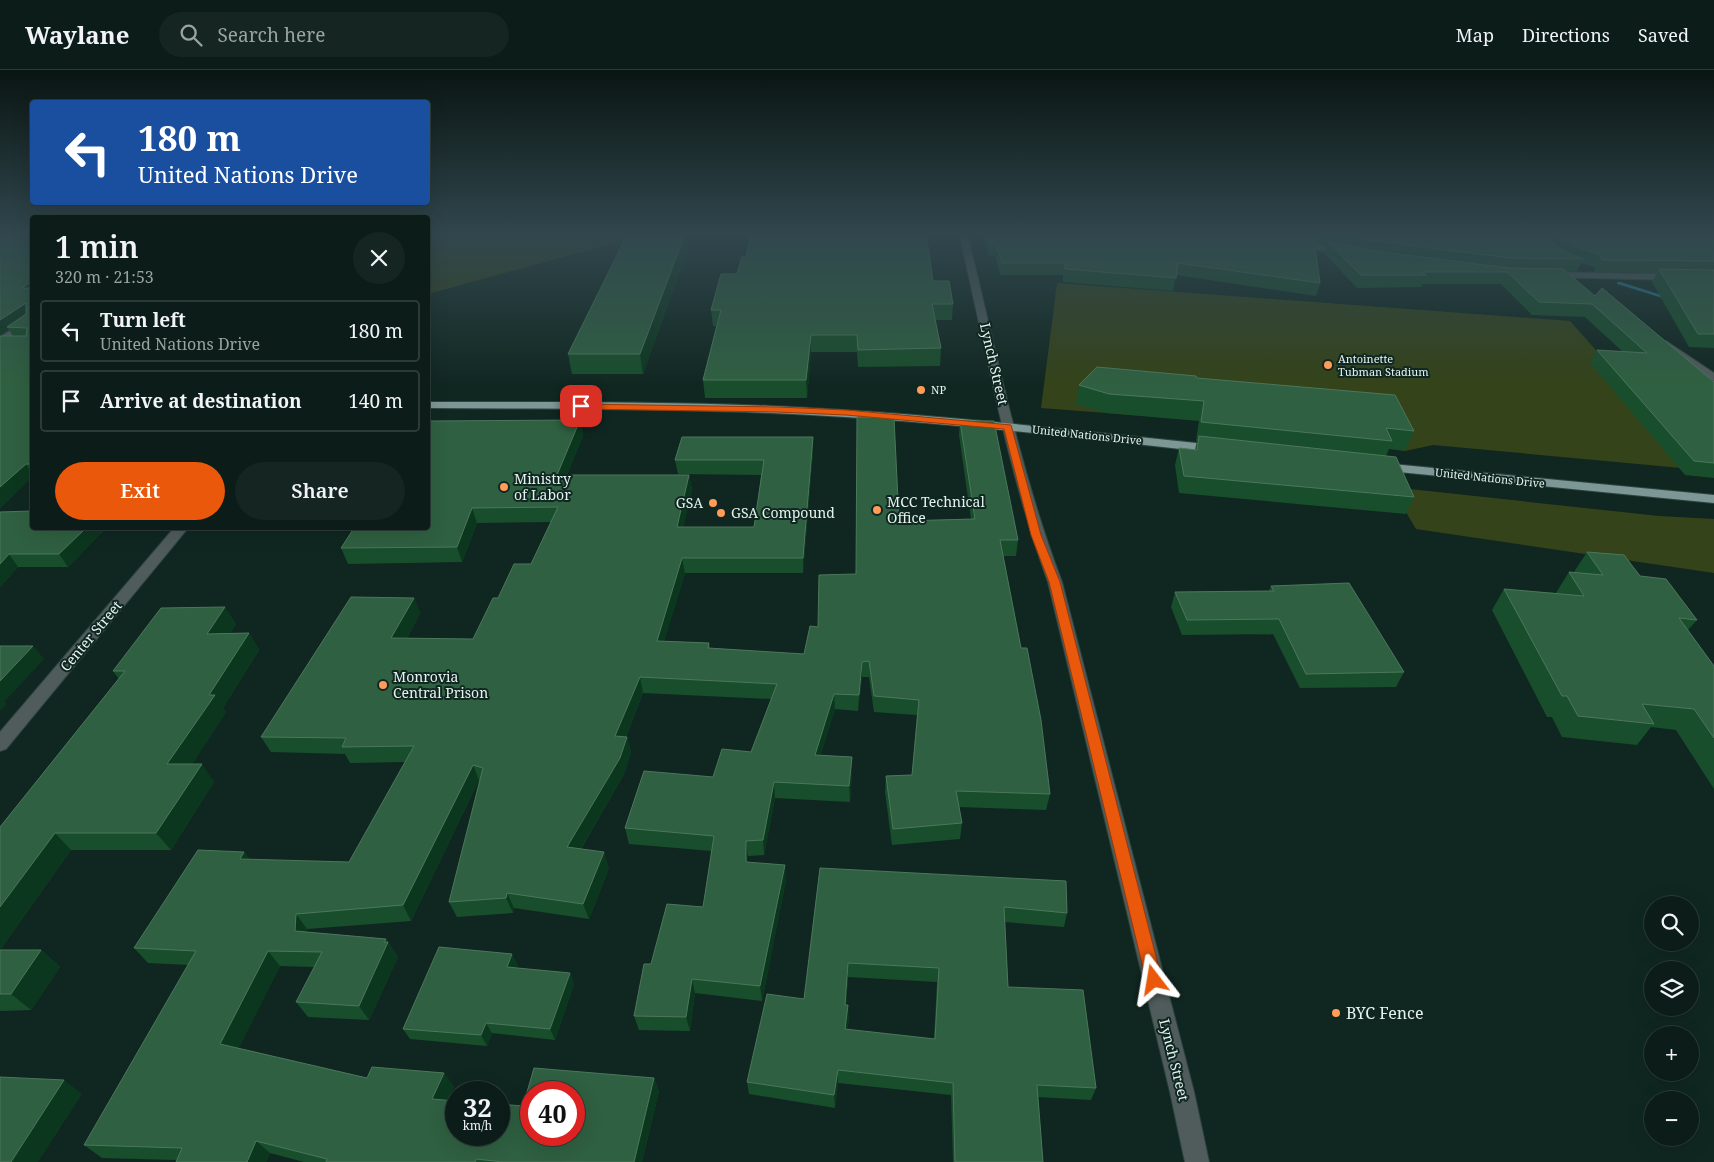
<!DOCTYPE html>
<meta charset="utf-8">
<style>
:root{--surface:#0c1d19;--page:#152622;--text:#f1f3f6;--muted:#9aa2a2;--line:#2c3b38;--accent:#ea580c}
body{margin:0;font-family:"Noto Serif",serif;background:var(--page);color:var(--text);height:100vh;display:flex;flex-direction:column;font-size:19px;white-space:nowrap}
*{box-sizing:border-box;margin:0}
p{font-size:16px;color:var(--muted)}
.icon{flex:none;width:28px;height:28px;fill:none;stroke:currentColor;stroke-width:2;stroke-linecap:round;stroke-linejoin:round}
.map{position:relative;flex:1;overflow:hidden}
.side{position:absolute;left:30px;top:145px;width:400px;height:315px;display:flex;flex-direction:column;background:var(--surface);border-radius:5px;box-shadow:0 5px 20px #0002,0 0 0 1px var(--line)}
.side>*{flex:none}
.guide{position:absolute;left:30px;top:30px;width:400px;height:105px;border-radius:5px;box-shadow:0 5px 20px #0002,0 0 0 1px var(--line);background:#1a4fa0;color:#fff;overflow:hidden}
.fabs{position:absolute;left:1644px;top:826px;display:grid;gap:10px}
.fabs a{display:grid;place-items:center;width:55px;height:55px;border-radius:50%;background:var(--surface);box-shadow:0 5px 20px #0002,0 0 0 1px var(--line);font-size:25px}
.speed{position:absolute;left:445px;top:1011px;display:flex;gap:10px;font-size:25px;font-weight:700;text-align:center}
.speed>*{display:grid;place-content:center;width:65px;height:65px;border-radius:50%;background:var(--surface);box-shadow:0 5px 20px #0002,0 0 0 1px var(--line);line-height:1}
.speed small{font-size:12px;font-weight:400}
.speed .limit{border:8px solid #d22;background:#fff;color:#111}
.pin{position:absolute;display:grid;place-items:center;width:42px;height:42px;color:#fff;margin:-21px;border-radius:10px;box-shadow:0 2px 8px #0006}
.me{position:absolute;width:55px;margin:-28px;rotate:346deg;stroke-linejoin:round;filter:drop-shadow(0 0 4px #0008)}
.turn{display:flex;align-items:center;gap:18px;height:105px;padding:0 25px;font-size:22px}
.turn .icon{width:65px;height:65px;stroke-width:2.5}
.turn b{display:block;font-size:35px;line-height:42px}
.round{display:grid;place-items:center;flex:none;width:52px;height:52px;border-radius:26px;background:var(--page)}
.headline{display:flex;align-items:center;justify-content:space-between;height:85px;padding:0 25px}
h1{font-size:30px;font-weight:600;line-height:38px}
.cta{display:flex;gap:10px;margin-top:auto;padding:10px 25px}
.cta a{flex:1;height:58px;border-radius:30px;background:var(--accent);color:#fff;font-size:20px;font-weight:600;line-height:58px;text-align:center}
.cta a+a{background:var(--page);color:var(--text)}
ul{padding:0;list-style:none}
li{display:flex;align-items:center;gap:15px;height:62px;margin:0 10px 8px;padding:0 15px;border:2px solid var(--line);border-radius:5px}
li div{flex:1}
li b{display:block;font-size:19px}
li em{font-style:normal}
header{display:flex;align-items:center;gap:30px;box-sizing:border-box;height:70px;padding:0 25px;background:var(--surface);border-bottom:1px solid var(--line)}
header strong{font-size:24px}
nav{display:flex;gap:28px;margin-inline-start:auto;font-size:18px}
.search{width:350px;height:45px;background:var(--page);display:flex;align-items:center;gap:12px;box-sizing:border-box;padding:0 18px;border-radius:28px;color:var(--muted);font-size:19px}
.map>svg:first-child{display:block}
</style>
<header>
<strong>Waylane</strong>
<div class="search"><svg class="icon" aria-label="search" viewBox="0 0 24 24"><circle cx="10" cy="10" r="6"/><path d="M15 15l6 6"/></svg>Search here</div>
<nav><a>Map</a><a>Directions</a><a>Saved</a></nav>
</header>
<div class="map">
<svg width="1714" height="1092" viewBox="0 0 1714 1092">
<rect width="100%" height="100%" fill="#102721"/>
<!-- green -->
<g fill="#344319">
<polygon points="428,163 651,163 428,224"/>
<polygon points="1057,213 1570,251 1703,400 1433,375 1405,381 1198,350 1041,338"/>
<polygon points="1391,417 1659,446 1714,449 1714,503 1416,459"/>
</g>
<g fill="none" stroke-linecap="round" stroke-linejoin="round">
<!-- stream -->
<polygon fill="#287992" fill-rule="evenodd" points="1617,212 1621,212 1674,229 1669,230 1617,214"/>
<!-- minor casing -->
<g stroke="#2e443e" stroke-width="2">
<g id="minor">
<path d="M959,163H967C996,280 1019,399 1062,512L1194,1022L1209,1092H1185L1170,1022L1048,512C1007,399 986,280 959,163Z"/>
<polygon points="1256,163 1268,163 1296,171 1346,179 1350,182 1346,185 1295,176"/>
<polygon points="1550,202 1714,205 1714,211 1547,207 1547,203"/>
<polygon points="32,246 32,253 0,275 0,267"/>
<polygon points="1666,271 1714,303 1714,311 1662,276 1661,274 1662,272"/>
<polygon points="174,458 188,458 6,679 0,681 0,662"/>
</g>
</g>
<!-- major casing -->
<g stroke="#2e443e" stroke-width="2">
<g id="major">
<path d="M428,332C550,332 671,331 793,337C934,344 1074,360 1215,375L1221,379L1215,383C1074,367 934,351 793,344C671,338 550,339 428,338Z"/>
<polygon points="1382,393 1714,425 1714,433 1378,400 1376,397 1378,394"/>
</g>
</g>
<!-- minor -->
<use href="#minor" fill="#505c5c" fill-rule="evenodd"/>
<!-- major -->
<use href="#major" fill="#7d9696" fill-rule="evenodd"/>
</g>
<!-- wall -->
<g fill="#194e2c" fill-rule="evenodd">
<polygon points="32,163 32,407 0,438 0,266 13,266 9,260 0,266"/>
<polygon points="982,163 1714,163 1714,278 1689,277 1652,212 1657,203 1595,202 1594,197 1581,193 1577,201 1565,201 1595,226 1714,312 1714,408 1685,405 1590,293 1597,280 1623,282 1585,247 1532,245 1501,214 1422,214 1421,217 1357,218 1324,183 1327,175 1314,172 1320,213 1316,226 1176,205 1173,221 1063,212 1063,205 1000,205 995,186 989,186"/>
<polygon points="687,181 643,304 572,304 568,284"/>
<polygon points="746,187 933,211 953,234 952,250 935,250 941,278 940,296 858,297 857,282 811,282 807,328 705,328 703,310 716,256 713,256 711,240 737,204"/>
<polygon points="1197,308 1414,361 1405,381 1389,379 1386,386 1414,427 1406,444 1179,423 1175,395 1179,378 1195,380 1197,371 1196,371 1199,351 1106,343 1076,334 1079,315"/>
<polygon points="580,350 583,365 567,405 689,405 692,420 683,457 754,457 761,405 678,404 675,390 813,382 803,503 685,503 664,571 709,573 710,578 804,584 818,557 856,504 899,451 971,449 959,365 960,351 1018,470 1016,486 1003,486 1050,724 1046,740 959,737 962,753 960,769 892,775 885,722 886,706 912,705 917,645 874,642 869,607 862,607 858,641 835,639 820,686 852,687 852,703 850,732 775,728 764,785 748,786 748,792 786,810 762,931 695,923 690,961 639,960 634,946 651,894 703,837 712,781 629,774 625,758 713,707 751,682 771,629 643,623 626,667 627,667 631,682 624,704 581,779 609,798 589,849 514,838 513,843 457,847 449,832 480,711 479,710 411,851 307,859 307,862 386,869 398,887 369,950 308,947 296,932 315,897 280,896 238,978 367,1008 454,1016 447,1030 523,1036 654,1008 659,1021 642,1092 304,1092 270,1083 266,1092 176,1092 176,1090 102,1088 84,1075 189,895 148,893 134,878 244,782 250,790 349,792 405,692 350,693 345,684 271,682 261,667 414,528 420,543 407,568 473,569 498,528 531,494 551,452 477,453 462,492 348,494 341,478"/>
<polygon points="0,442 106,458 68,497 18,497 0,517"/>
<polygon points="1587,482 1640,506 1697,550 1688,560 1714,596 1714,719 1676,660 1651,657 1637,675 1562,667 1552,647 1547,647 1492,540 1504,519 1556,523 1569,502 1574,502"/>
<polygon points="1271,516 1404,602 1396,617 1300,618 1273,564 1182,565 1171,537 1175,522 1269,521"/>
<polygon points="236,554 230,563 249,563 259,580 223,638 226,642 192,694 214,712 171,780 71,780 0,880 119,609 113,601"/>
<path d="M820,798L1067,843L1064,857L1005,852L1008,917L1096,1018L1091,1030L1038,1027L1043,1092H953L951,1025L838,1013L835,1038L749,1024L747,1012L804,929ZM848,907L937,912L934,969L847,960L849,948L846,935Z"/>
<polygon points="0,880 41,880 60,897 31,940 0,941"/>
<polygon points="518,895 516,898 570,903 574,914 555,970 492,963 487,976 410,969 403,959"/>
</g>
<!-- shaded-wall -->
<g fill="#0c371f">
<polygon points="685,164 687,181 643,304 640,284"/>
<polygon points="32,211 32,226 22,218"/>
<polygon points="26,233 32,244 7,257 9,260 0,266 0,250"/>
<polygon points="811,265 811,282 807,328 806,310"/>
<polygon points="580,350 583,365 561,420 557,405"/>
<polygon points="813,367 813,382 803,503 803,488"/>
<polygon points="26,394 32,404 32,407 0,438 0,417"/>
<polygon points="689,405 692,420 680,472 677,457"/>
<polygon points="472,438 477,453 462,492 457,477"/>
<polygon points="86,458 106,458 68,497 59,484"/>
<polygon points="9,484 18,497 0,517 0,494"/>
<polygon points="682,488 685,503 660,586 657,571"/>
<polygon points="414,528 420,543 398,584 391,568"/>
<polygon points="225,537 236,554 218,581 207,564"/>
<polygon points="249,563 259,580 223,638 226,642 181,712 167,694 209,625"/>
<polygon points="33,576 44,589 4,632 7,634 0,641 0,611"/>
<polygon points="862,592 862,607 858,641 859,625"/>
<polygon points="640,607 643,623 620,682 615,666"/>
<polygon points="834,624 835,639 816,701 815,685"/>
<polygon points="627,667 631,682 624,704 573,792 567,777"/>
<polygon points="852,687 852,703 850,732 849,716"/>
<polygon points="202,694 214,712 171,780 156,763"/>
<polygon points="473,695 479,710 411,851 403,835"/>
<polygon points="774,712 775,728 764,785 763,770"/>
<polygon points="55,763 71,780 0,880 0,837"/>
<polygon points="746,771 748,786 748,808 746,792"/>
<polygon points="244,782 256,797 240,789"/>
<polygon points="604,782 609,798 589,849 583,834"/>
<polygon points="785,795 786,810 762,931 760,916"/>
<polygon points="507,823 514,838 513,843 506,828"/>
<polygon points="296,844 307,859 306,876 295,861"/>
<polygon points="386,869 398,887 369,950 359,936"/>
<polygon points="41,880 60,897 31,940 11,924"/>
<polygon points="268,881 280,896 234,988 220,974"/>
<polygon points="512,884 518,895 512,908 507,897"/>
<polygon points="848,893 848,907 845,948 845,935"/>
<polygon points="570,903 574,914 555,970 550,959"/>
<polygon points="692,909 695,923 690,961 686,947"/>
<polygon points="848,935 849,948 845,972 845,959"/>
<polygon points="486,953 492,963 487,976 481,965"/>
<polygon points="838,1000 838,1013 835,1038 834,1025"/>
<polygon points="444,1003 454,1016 442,1042 432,1029"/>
<polygon points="654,1008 659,1021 642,1092 634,1092"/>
<polygon points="64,1010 82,1024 38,1092 11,1092"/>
<polygon points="256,1071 270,1083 266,1092 247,1092"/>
</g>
<!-- building -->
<g fill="#2f6041" stroke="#4c775c" fill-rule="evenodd">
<polygon points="0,163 32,163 32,211 22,218 32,218 32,394 26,394 0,417 0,266 26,266 27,258 7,257 26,244 26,233 0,250"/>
<polygon points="635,163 683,163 685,164 640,284 568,284 627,165"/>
<polygon points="751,163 926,163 933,211 949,211 953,234 932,234 941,278 858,280 857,265 811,265 806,310 703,310 721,240 711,240 721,204 737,204 742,187 746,187"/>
<polygon points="987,163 1289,163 1298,166 1314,169 1320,213 1178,193 1176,208 1065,199 1065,193 1002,193 996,174 990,174"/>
<polygon points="1331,163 1537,163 1567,183 1583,189 1510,188 1390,173"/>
<polygon points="1553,163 1714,163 1714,191 1602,190 1600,185 1575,176"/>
<polygon points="1328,172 1389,183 1509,198 1563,199 1595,226 1602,218 1714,312 1714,393 1694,391 1597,280 1647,283 1592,234 1539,232 1507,202 1422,202 1426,205 1361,205"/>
<polygon points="1659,199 1714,200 1714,264 1698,264"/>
<polygon points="1097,297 1196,306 1197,308 1395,325 1414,361 1386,358 1392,371 1201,352 1204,331 1109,324 1079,315"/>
<path d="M857,347L894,348L899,451L975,449L960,351H994L1018,470H1000L1021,578H1027L1041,650L1050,724L956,721L962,753L893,759L886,706L912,705L919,630L874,626L869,591L862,592L859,625L834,624L815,685L852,687L849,716L774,712L763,770L746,771V792L785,795L760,916L692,909L686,947L634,946L644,894H651L667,834L703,837L714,766L625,758L644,701L713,707L722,679L751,682L777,614L640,607L615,666L627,667L620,688L567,777L604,782L583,834L507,823L506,828L449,832L483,698L473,695L403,835L296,844L295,861L386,869L384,872H388L359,936L296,932L322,882L268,881L220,974L367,1008L372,997L444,1003L432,1029L456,1031V1065H499V1034L523,1036L534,998L654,1008L634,1092H503L476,1089L475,1092H326L327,1089L256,1071L247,1092H176L182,1078L84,1075L196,881L134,878L198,780L244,782L240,789L349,792L414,676L342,677L346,668L261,667L351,527L414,528L391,568L473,569L493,528H498L514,494H531L558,437L472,438L457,477L341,478L354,458H428V351L580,350L557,405H689L677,457H754L764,390H675L682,367H813L803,488H682L657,571L709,573L708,578L804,584L810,556L818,557L819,505L856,504ZM531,1022H574V1065H531Z"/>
<polygon points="1199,366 1396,387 1414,427 1184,406 1179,378 1197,380"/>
<polygon points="32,441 32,458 86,458 59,484 9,484 0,494 0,442"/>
<polygon points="1587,482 1624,485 1640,506 1666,509 1697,550 1679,548 1714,596 1714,668 1694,639 1642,634 1654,654 1578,646 1567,626 1562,626 1504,519 1584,526 1569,502 1603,505"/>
<polygon points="1349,513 1404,602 1306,604 1279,549 1187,550 1175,522 1274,521 1271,516"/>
<polygon points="225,537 207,564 249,563 209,625 215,625 167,694 202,694 156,763 55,763 0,837 0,757 125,601 113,601 161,538"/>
<polygon points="0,576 33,576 0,611"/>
<path d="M820,798L1066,811L1067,843L1004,837L1008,917L1083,920L1096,1018L1037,1015L1043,1092H955L953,1013L838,1000L834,1025L747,1012L767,924L804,929ZM848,893L939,898L935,969L845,959L848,935H845Z"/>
<polygon points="439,877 512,884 507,897 570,903 550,959 486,953 481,965 403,959"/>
<polygon points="0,880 41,880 11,924 0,924"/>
<polygon points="0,1007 64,1010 11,1092 0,1092"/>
</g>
<!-- sky -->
<linearGradient id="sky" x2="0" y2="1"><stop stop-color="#091512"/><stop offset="0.52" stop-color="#31474e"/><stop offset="1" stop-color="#31474e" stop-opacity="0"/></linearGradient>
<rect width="1714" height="316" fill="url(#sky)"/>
<!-- route -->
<polygon fill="#ea580c" stroke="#983908" points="578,334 778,337 846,340 1011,355 1041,465 1060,512 1162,910 1160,915 1154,918 1148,915 1146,910 1049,512 1031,465 1004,359 846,345 778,342 581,339 578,338"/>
<!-- markers -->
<g fill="#fe9c58" stroke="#102721" stroke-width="2">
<circle cx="1328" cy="295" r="5"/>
<circle cx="921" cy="320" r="5"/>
<circle cx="504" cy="417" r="5"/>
<circle cx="713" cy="433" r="5"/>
<circle cx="877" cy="440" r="5"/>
<circle cx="721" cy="443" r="5"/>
<circle cx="383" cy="615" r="5"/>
<circle cx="1336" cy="943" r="5"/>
</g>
<g text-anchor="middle" stroke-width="4" stroke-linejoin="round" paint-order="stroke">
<!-- far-poi labels -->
<g font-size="11" fill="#e5f3ee" stroke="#102721" text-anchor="start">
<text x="1338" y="293">Antoinette<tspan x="1338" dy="13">Tubman Stadium</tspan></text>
<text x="931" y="324">NP</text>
</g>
<!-- far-street labels -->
<g font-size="11" fill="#e5f3ee" stroke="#102721">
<text transform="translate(1087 365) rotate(6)" y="4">United Nations Drive</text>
<text transform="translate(1490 408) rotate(6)" y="4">United Nations Drive</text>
</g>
<!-- street labels -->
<g font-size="14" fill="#e5f3ee" stroke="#102721">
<text transform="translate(994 294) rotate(77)" y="5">Lynch Street</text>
<text transform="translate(91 566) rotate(-50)" y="5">Center Street</text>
<text transform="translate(1174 990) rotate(76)" y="5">Lynch Street</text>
</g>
<!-- poi labels -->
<g font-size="14" fill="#e5f3ee" stroke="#102721" text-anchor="start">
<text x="514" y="414">Ministry<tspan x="514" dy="16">of Labor</tspan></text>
<text x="887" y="437">MCC Technical<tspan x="887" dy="16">Office</tspan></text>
<text x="703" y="438" text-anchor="end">GSA</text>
<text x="731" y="448">GSA Compound</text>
<text x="393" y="612">Monrovia<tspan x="393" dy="16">Central Prison</tspan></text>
</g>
<!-- near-poi labels -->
<g font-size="16" fill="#e5f3ee" stroke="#102721" text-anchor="start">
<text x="1346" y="949">BYC Fence</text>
</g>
</g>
</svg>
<div class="fabs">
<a><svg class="icon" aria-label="search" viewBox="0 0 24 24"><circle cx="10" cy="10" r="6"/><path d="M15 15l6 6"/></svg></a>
<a><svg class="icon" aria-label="layers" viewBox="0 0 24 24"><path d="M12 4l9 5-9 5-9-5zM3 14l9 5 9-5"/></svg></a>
<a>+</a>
<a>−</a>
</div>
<div class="speed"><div>32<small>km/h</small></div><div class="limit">40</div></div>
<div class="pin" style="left:581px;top:336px;background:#d93025"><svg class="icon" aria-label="arrive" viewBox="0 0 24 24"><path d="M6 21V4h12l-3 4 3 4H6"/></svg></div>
<svg class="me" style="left:1154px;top:910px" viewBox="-20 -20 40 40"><path d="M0-17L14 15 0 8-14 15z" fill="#ea580c" stroke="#fff" stroke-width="4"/></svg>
<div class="guide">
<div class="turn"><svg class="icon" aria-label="left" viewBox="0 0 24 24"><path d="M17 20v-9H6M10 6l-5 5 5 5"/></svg><div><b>180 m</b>United Nations Drive</div></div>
</div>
<section class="side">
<div class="headline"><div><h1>1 min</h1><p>320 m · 21:53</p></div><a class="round"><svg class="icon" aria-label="close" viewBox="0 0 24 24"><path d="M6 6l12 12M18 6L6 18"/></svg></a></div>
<ul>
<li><svg class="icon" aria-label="left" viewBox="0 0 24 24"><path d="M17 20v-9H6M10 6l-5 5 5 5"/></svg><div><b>Turn left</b><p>United Nations Drive</p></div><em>180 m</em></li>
<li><svg class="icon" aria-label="arrive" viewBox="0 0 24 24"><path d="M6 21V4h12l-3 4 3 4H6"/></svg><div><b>Arrive at destination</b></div><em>140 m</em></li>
</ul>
<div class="cta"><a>Exit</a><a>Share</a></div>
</section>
</div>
